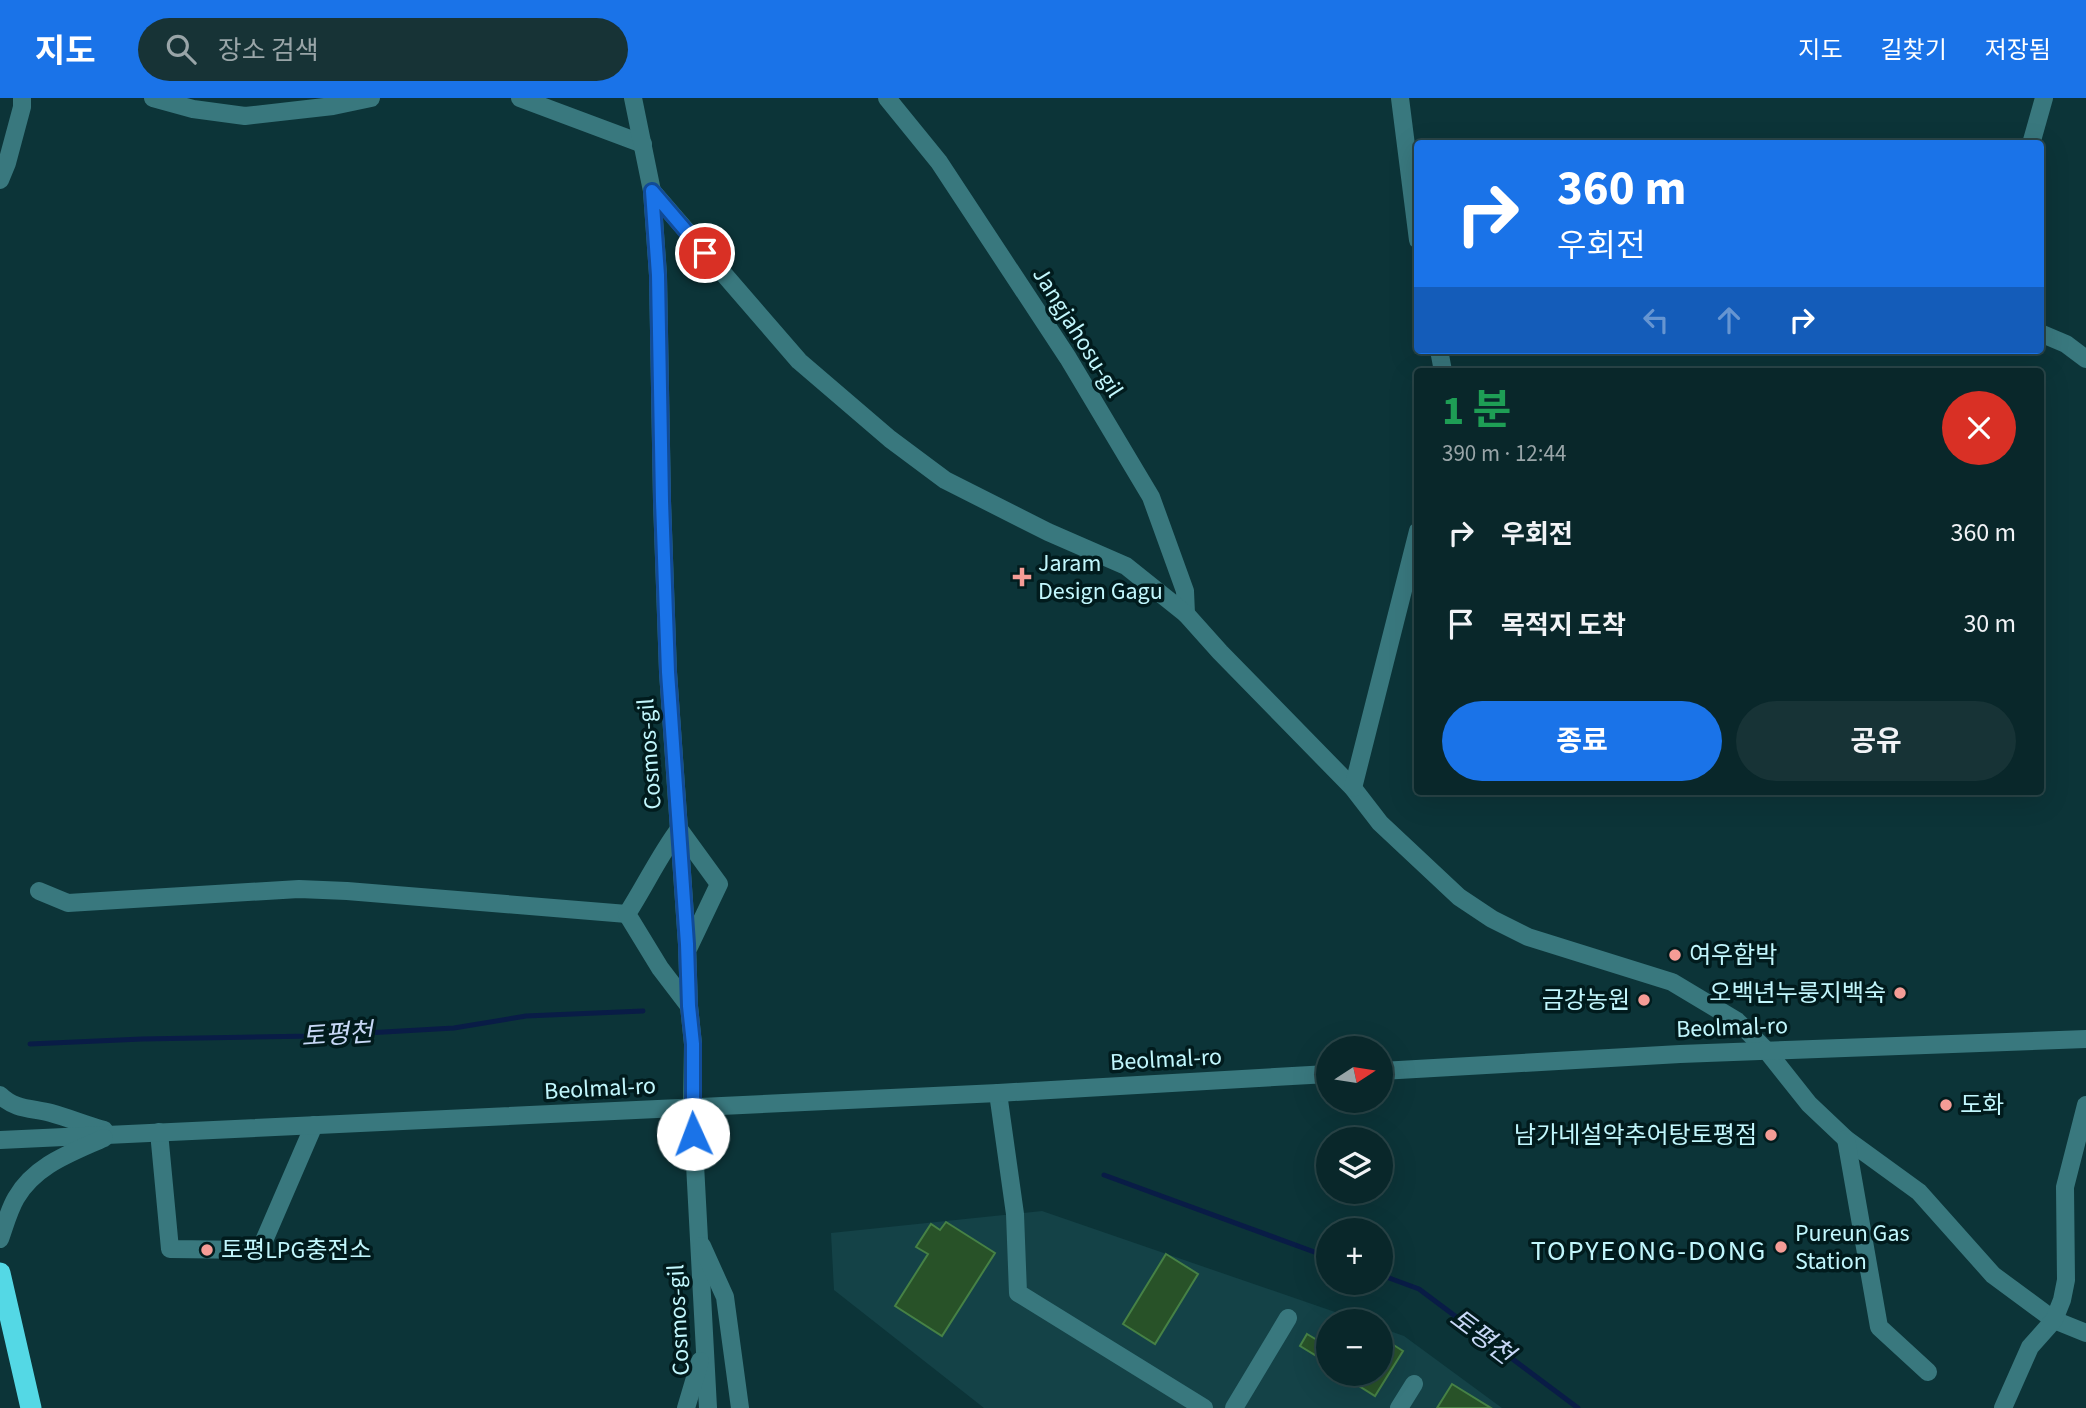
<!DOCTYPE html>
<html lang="ko">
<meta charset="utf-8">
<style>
:root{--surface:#09272a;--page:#173336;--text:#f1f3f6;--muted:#99a5a8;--line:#294447;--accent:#1a73e8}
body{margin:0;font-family:"Source Sans 3","Noto Sans KR",sans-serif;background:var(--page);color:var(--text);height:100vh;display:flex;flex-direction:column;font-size:26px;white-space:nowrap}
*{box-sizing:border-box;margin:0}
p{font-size:23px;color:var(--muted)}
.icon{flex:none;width:38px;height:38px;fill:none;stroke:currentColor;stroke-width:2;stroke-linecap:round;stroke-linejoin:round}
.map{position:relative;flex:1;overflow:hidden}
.sheet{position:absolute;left:1414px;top:270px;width:630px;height:427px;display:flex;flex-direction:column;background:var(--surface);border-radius:7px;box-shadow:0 7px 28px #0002,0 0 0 2px var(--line)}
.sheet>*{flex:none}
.top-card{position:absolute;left:1414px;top:42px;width:630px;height:214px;border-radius:7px;box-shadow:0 7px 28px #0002,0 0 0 2px var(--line);background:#1a73e8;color:#fff;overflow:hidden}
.needle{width:46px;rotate:78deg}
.buttons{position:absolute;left:1316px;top:938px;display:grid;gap:14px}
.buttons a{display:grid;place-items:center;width:77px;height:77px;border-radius:50%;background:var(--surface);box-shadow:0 7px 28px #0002,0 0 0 2px var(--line);font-size:35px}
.pin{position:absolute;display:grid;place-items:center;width:60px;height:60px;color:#fff;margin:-30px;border:4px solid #fff;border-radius:50%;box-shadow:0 2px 7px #0007}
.me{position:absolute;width:77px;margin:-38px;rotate:358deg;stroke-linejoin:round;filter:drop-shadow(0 0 5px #0008)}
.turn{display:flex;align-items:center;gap:24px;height:147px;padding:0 28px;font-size:32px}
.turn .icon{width:91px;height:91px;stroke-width:2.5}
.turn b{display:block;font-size:49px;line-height:60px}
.lanes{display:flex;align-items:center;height:66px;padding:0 28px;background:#0003;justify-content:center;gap:35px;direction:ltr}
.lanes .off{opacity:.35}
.round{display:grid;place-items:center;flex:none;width:74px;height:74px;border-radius:37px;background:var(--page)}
.summary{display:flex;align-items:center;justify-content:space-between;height:119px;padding:0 28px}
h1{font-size:42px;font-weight:700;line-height:52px;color:#1e9e55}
.action{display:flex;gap:14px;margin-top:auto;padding:14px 28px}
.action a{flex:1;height:80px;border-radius:42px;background:var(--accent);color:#fff;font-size:28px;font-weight:700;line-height:80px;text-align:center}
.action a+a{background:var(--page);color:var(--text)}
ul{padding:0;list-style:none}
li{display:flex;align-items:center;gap:21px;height:91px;padding:0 28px}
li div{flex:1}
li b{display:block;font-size:26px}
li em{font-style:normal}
header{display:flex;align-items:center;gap:42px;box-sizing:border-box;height:98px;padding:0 35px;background:var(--accent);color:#fff}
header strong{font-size:33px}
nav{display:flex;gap:38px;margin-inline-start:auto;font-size:24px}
.search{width:490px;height:63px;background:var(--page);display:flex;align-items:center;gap:18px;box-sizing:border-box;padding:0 24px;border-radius:38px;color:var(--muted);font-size:26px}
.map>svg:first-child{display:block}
</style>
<header>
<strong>지도</strong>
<div class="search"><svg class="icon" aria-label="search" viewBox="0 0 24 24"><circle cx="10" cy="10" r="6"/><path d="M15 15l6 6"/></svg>장소 검색</div>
<nav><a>지도</a><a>길찾기</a><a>저장됨</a></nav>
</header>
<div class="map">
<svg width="2086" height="1310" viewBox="0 0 2086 1310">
<rect width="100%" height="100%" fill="#0c3438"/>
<!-- built -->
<polygon fill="#144247" points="1042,1113 1361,1223 1328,1223 1328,1276 1381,1276 1381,1230 1404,1238 1502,1310 984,1310 834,1192 831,1135"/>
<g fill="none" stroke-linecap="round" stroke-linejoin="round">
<!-- stream -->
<g stroke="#091c46" stroke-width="5">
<polyline points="30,946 142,941 314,938 454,930 526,918 643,913"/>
<polyline points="1104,1077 1328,1159"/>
<polyline points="1381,1177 1419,1191 1578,1310"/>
</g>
</g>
<!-- building -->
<g fill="#285228" stroke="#468145" stroke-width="2">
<polygon points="946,1124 995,1155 942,1238 895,1208 928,1156 916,1149 931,1126 940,1132"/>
<polygon points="1166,1156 1198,1176 1155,1246 1123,1226"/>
<polygon points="1307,1236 1322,1245 1315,1257 1300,1248"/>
<polygon points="1381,1239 1403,1253 1375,1298 1340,1276 1381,1276"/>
<polygon points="1452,1286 1491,1310 1437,1310"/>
</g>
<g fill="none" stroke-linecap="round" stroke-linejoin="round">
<!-- minor -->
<g stroke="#39787e" stroke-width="18">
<polyline points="153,0 193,11 245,18 333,8 371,0"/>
<polyline points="520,0 643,46"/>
<polyline points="633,0 652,93 658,177 662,403 668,574 687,846 689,908 693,946 692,1010 708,1310"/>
<polyline points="887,0 939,64 1068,260 1151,399 1185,493 1186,516"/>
<polyline points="1400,0 1418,142"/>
<polyline points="2031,46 2044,0"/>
<polyline points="0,82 7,65 22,9 22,0"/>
<polyline points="652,93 799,263 890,341 945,382 1048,434 1126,468 1186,516 1220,554 1353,690 1380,725 1459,799 1492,821 1528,839 1672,884 1737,923 1766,952 1809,1006 1846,1041 1919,1094 1993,1177 2054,1222 2086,1235"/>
<polyline points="2040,235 2066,246 2086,261"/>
<polyline points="1439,252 1443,273"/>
<polyline points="1353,690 1418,433"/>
<polyline points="39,793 68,805 299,791 347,793 627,816"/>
<path d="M689,849L719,786L679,731C659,758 645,788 627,816L660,870L689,908"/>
<polyline points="1381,973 1680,956 2086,941"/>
<polyline points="998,995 1015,1116 1018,1195 1204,1310"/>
<path d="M0,997C15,1012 33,1010 51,1015C69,1020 86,1027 104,1032"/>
<polyline points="159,1034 170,1151 260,1152 314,1027"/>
<polyline points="1846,1041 1879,1229 1928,1274"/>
<polyline points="0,1042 998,995 1328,976"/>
<path d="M0,1141C5,1127 9,1112 16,1100C35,1067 71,1055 104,1040"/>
<polyline points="702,1148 725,1199 740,1310"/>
<polyline points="686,1310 700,1263"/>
<polyline points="1234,1310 1288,1220"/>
<polyline points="1399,1310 1414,1286"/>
<polyline points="2003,1310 2030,1249 2054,1222 2062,1202 2066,1182 2065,1089 2086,1007"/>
</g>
<!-- highway -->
<polyline stroke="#54d8e5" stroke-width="21" points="0,1175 31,1310"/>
</g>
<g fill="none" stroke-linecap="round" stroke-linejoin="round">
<!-- route casing -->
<g stroke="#114b97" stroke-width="18">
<polyline id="route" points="693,1036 693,946 689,908 687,846 668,574 662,403 658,177 652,93 705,155"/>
</g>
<!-- route -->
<use href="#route" stroke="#1a73e8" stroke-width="12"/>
</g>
<!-- markers -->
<g fill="#f59c96" stroke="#011b1d" stroke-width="2.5">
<path d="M1018.5 468.5h7v7h7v7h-7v7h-7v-7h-7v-7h7z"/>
<circle cx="1675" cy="857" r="7"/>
<circle cx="1900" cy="895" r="7"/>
<circle cx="1644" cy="902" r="7"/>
<circle cx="1946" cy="1007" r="7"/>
<circle cx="1771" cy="1037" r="7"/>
<circle cx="1781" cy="1149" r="7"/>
<circle cx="207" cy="1152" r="7"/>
</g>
<g text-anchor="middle" stroke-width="7" stroke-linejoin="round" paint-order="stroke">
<!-- street labels -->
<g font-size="24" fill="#c2f7fd" stroke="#011b1d">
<text transform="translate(1078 234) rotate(58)" y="8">Jangjahosu-gil</text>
<text transform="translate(649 656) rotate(-94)" y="8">Cosmos-gil</text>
<text transform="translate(1732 929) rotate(-2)" y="8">Beolmal-ro</text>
<text transform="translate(1166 961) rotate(-3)" y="8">Beolmal-ro</text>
<text transform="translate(600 990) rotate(-3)" y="8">Beolmal-ro</text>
<text transform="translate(678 1222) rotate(-93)" y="8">Cosmos-gil</text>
</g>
<!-- poi labels -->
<g font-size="24" fill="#c2f7fd" stroke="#011b1d" text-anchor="start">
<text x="1038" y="473">Jaram<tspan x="1038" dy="28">Design Gagu</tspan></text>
<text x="1689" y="865">여우함박</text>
<text x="1886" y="903" text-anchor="end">오백년누룽지백숙</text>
<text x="1630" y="910" text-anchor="end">금강농원</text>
<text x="1960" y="1015">도화</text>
<text x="1757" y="1045" text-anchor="end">남가네설악추어탕토평점</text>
<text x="1795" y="1143">Pureun Gas<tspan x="1795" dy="28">Station</tspan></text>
<text x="221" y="1160">토평LPG충전소</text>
</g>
<!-- water labels -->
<g font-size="26" font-style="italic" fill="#c8d8f6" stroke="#011b1d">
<text transform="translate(337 936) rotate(-4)" y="9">토평천</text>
<text transform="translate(1482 1238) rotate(37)" y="9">토평천</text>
</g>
<!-- quarter labels -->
<g font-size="28" letter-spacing="2" fill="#c2f7fd" stroke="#011b1d">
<text x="1649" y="1162">TOPYEONG-DONG</text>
</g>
</g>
</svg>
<div class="buttons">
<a><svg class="needle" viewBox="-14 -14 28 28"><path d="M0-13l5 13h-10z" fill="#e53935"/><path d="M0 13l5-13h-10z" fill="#99a5a8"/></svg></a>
<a><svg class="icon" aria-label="layers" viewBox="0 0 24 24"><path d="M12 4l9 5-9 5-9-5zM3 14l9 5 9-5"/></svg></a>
<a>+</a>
<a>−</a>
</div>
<div class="pin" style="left:705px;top:155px;background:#d93025"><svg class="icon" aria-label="arrive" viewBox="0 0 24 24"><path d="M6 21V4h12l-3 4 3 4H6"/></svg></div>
<svg class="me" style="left:693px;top:1036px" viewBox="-20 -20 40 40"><circle r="19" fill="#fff"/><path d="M0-13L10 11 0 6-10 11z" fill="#1a73e8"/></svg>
<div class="top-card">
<div class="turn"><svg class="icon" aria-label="right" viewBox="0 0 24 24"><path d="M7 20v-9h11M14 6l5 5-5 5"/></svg><div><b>360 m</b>우회전</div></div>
<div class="lanes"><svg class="icon off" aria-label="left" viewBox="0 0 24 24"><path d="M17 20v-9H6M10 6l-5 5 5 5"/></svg><svg class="icon off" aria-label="ahead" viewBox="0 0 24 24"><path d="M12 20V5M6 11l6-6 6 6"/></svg><svg class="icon" aria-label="right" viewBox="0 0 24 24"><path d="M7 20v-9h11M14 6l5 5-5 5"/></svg></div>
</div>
<section class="sheet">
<div class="summary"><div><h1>1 분</h1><p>390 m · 12:44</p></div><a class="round" style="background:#d93025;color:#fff"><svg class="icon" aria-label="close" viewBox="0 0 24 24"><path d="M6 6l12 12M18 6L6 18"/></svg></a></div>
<ul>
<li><svg class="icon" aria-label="right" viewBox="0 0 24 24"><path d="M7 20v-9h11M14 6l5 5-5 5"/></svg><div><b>우회전</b></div><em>360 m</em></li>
<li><svg class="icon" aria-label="arrive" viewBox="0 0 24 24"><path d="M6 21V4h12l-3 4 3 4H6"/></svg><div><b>목적지 도착</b></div><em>30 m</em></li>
</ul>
<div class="action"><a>종료</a><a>공유</a></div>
</section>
</div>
